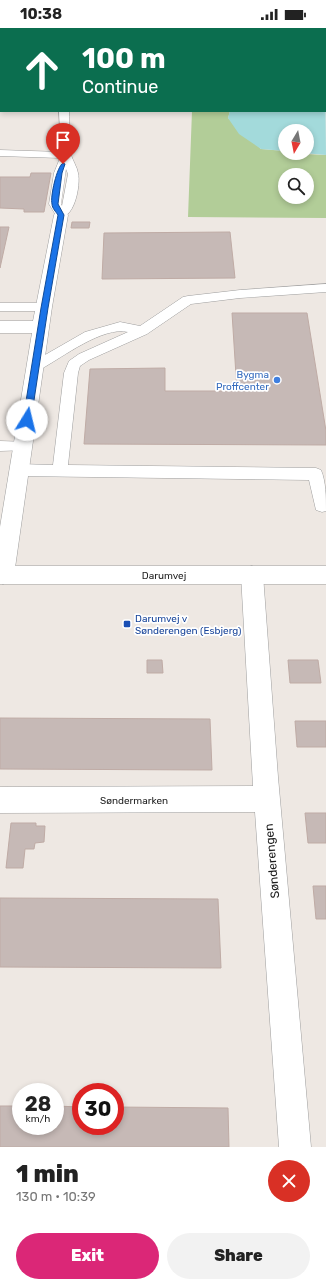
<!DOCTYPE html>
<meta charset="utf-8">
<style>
:root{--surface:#fff;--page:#f2f2f2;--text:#222;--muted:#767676;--accent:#db2777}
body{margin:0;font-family:Rubik,sans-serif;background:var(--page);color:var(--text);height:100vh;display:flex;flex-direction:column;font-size:15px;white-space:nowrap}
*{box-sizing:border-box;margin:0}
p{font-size:13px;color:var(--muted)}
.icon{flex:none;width:22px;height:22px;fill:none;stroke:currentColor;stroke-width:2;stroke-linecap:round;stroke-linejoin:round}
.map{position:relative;height:1119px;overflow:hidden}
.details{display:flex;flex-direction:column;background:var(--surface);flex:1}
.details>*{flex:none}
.hud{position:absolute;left:0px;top:0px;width:326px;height:84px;box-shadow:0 2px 6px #0003;background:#0b6e4f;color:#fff;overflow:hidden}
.needle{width:26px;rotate:190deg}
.buttons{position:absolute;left:278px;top:96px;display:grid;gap:8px}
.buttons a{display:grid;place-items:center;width:36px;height:36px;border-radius:50%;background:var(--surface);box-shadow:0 2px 6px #0003;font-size:20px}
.speed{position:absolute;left:12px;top:1055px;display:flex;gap:8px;font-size:20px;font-weight:700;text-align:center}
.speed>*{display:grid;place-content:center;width:52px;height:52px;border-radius:50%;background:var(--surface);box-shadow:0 2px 6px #0003;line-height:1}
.speed small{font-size:10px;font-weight:400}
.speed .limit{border:6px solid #d22;background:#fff;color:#111}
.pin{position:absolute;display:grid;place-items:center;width:34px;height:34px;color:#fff;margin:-41px -17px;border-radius:50% 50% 50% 0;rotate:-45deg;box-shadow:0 0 4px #0007}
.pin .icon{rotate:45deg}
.me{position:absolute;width:44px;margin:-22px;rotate:9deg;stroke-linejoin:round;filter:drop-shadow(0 0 3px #0008)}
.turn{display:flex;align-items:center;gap:14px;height:84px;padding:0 16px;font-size:18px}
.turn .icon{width:52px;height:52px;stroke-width:2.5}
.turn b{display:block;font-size:28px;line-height:34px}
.round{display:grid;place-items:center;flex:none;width:42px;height:42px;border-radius:21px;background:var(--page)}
.overview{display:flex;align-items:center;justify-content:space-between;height:68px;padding:0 16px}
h1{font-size:24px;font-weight:800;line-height:30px}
.cta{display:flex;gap:8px;margin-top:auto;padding:8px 16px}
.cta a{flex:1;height:46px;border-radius:24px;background:var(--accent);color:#fff;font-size:16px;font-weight:800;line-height:46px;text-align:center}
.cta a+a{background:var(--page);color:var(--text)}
.status{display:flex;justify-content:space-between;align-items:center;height:28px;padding:0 20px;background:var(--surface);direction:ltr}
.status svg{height:11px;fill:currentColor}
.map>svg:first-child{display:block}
</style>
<div class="status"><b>10:38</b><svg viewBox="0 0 49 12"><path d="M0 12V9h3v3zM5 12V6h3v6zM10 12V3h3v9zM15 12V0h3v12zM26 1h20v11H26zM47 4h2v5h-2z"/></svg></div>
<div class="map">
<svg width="326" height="1119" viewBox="0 0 326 1119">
<rect width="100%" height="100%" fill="#eee8e3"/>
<!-- forest -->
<path fill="#b2cd98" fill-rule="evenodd" d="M192,83H230L228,90L261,121L285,123V125L326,127V190L188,189ZM285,147H307V169H285Z"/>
<!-- water -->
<polygon fill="#a3dadb" points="325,31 326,127 303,125 307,125 307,103 285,103 285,123 261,121 239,106 228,90 230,83 325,83"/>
<!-- building -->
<g fill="#c6b9b6" stroke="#bfaba5">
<polygon points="31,145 51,145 44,184 24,184 24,181 0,180 0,149 30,149"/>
<polygon points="72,194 90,194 89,200 71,200"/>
<polygon points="0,199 9,199 0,240"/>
<polygon points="230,204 235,250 102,251 104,205"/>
<polygon points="232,285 307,285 326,403 326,417 84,416 90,341 165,340 165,363 237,363"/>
<polygon points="147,632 162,632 163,645 147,645"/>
<polygon points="288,632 318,632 321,655 290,655"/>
<polygon points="0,690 210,691 212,742 0,741"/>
<polygon points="295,693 326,693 326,719 297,719"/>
<polygon points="305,785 326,785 326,815 308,815"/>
<polygon points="11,795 36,795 36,798 45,798 44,814 35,815 34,821 25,821 23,840 6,840"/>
<polygon points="313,858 326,858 326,891 316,891"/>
<polygon points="0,870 218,871 221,940 0,939"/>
<polygon points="0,1078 21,1078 21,1098 55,1098 55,1078 81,1079 81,1098 115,1098 115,1079 228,1080 229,1119 0,1119"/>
</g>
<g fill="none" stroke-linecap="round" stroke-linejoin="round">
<!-- service casing -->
<g stroke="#9e9e9e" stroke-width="1">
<g id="service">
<rect x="0" y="35" width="1" height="6"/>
<path d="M59,83H69C70,97 68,113 71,127C73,133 77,139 78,145C81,157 74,194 57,189L49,176L54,145L60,130L0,128V122L61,124ZM66,141L68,146L62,178L61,176Z"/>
<path d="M326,256V264L240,270L191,276L147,306L89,332L80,338L78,345L68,437L316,440L321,442C326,454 326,469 326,483L322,484L316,482L309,452L19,448L14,446L11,442L14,438L19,436L53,437L64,345L69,333L79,326L128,304C103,298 63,329 41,341H31L29,338L31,335L85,304L120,294L140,298L183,269L188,268L240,262Z"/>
<polygon points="0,275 44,275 49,276 50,279 49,282 44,283 0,283"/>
<polygon points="0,413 28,414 30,418 28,422 0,423"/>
</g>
</g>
<!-- minor casing -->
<g stroke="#9e9e9e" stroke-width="1">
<g id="minor">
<polygon points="61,183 66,184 68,187 52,279 14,547 11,553 3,556 0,555 0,499 32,305 0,305 0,293 33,293 54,187 56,184"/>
<polygon points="252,538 260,541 263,547 278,749 311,1119 279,1119 255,784 0,785 0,759 253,758 241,547 244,541"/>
</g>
</g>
<!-- tertiary casing -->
<g stroke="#9e9e9e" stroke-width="1">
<rect id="tertiary" x="0" y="538" width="326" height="18"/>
</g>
<!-- service -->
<use href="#service" fill="#fff" fill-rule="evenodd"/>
<!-- minor -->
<use href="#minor" fill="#fff" fill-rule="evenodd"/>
<!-- tertiary -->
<use href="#tertiary" fill="#fff" fill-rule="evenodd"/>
</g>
<!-- route -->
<path fill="#1a73e8" stroke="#114b97" d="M63,135L65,136L62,145L58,176L64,187L48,280L31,392L27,394L23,392L41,280L58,187C56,184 52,180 52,176C50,169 57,138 63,135Z"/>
<!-- markers -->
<circle fill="#3f7fe0" stroke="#fff" stroke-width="1.5" cx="277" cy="352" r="4"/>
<rect fill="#1a4fb4" stroke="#fff" stroke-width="1.5" x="123" y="592" width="8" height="8" rx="2"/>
<g text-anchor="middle" stroke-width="3.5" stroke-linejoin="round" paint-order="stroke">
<!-- shop labels -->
<g font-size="10" fill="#366cbe" stroke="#fff" text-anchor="end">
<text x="269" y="350">Bygma<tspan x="269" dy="12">Proffcenter</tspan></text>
</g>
<!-- street labels -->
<g font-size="10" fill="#1d1d1d" stroke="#fff">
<text x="164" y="551">Darumvej</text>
<text x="134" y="776">Søndermarken</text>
</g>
<!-- transit labels -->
<g font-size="10" fill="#164399" stroke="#fff" text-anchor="start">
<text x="135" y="594">Darumvej v<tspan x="135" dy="12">Sønderengen (Esbjerg)</tspan></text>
</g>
<!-- near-street labels -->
<g font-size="12" fill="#1d1d1d" stroke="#fff">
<text transform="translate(272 833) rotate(-95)" y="4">Sønderengen</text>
</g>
</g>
</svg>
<div class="buttons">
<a><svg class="needle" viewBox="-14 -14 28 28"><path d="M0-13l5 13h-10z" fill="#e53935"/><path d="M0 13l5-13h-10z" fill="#767676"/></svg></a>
<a><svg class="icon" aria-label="search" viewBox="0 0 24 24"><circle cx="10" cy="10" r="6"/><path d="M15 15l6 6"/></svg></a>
</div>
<div class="speed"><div>28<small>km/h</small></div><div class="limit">30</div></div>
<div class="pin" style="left:63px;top:136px;background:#d93025"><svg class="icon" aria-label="arrive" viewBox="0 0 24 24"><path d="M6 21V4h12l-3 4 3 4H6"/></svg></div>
<svg class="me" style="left:27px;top:392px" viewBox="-20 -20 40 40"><circle r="19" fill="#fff"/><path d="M0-13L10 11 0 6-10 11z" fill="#1a73e8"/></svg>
<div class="hud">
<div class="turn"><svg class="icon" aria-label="ahead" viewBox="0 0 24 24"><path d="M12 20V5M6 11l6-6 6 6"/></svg><div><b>100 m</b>Continue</div></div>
</div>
</div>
<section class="details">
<div class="overview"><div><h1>1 min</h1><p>130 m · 10:39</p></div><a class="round" style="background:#d93025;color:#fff"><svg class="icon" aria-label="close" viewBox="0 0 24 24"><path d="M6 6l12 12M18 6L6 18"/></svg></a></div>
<div class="cta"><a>Exit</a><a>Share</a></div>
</section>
